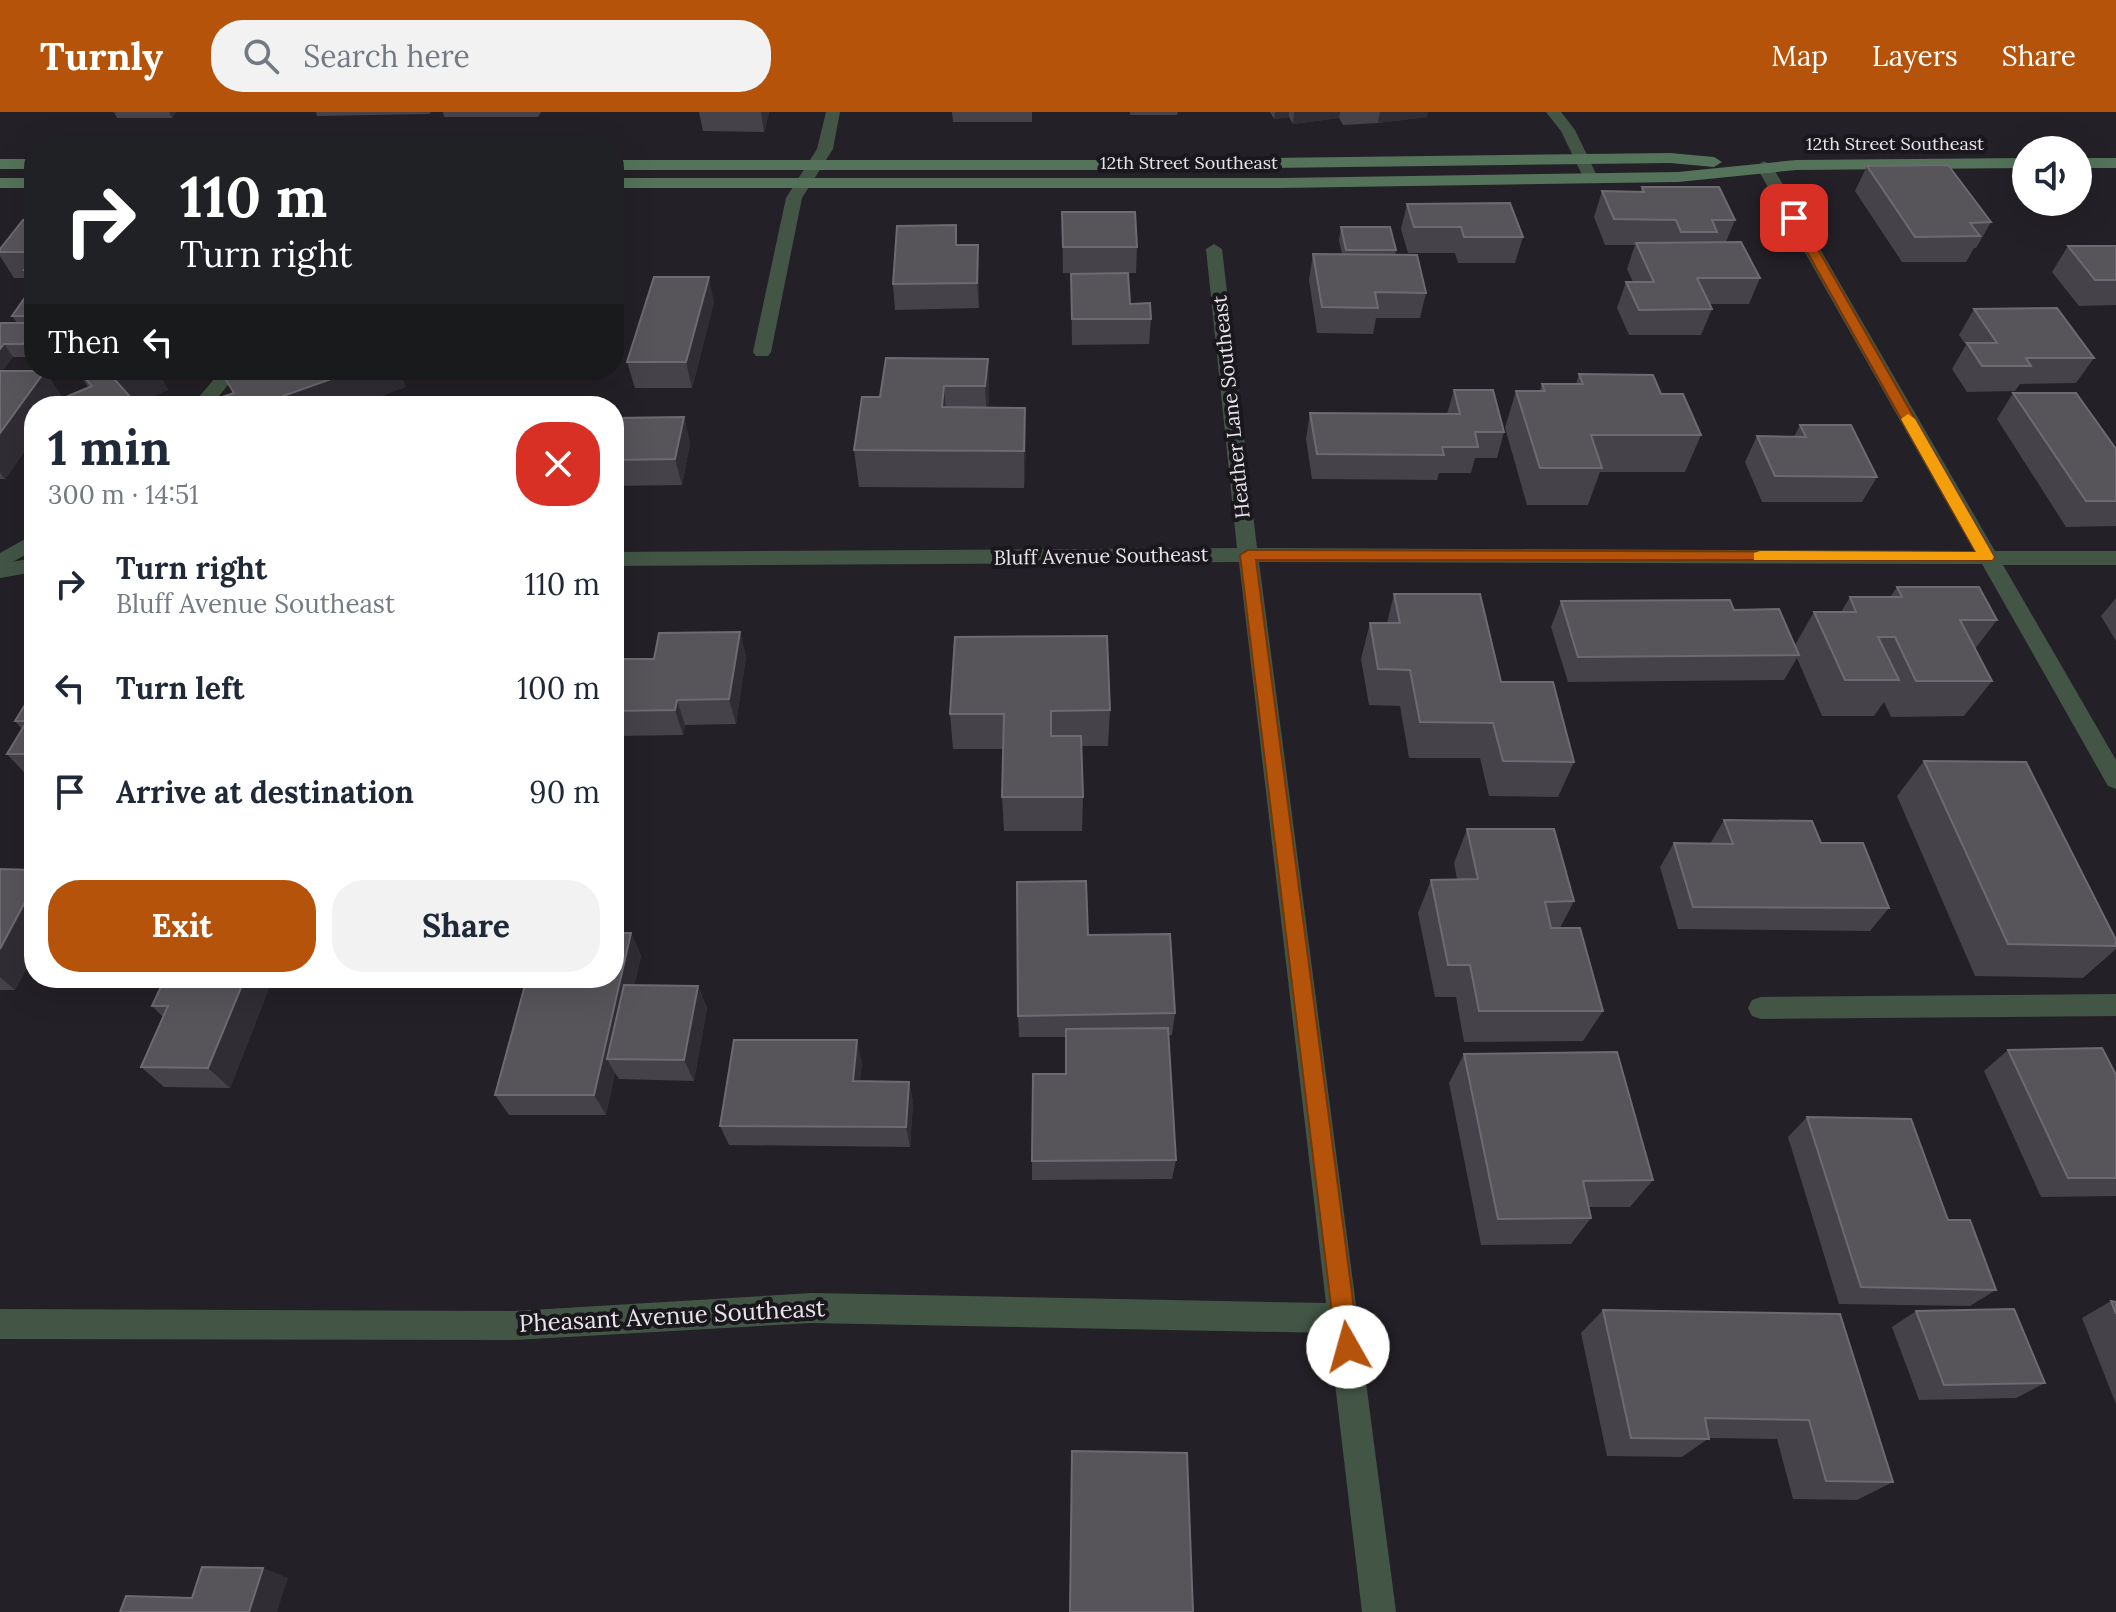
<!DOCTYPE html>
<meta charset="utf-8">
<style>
:root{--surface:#fff;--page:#f2f2f3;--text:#1f2937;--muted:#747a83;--accent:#b45309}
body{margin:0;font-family:Lora,serif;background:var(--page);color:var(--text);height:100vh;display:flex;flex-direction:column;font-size:30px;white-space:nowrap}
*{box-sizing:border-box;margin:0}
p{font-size:26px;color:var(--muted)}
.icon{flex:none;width:44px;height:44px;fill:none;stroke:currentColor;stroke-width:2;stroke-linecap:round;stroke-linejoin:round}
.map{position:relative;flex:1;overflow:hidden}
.details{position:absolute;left:24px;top:284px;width:600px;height:592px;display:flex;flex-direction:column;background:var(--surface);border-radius:32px;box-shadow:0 8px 32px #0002}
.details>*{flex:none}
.guide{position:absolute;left:24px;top:24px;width:600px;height:244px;border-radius:32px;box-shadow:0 8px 32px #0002;background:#202124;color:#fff;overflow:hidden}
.fabs{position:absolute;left:2012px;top:24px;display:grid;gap:16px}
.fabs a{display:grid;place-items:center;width:80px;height:80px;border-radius:50%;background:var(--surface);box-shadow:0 8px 32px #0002;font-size:40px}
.pin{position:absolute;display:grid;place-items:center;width:68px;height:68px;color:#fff;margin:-34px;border-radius:16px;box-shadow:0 4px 12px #0006}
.me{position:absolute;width:88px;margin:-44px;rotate:353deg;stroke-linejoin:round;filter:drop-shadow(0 0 6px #0008)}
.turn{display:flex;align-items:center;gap:28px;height:168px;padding:0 24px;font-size:36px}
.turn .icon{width:104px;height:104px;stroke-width:2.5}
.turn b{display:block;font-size:56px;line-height:68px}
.then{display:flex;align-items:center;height:76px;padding:0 24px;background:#0003;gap:16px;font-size:30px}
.round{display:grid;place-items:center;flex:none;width:84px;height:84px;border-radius:32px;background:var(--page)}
.head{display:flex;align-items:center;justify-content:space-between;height:136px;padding:0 24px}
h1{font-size:48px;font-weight:800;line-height:60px}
.cta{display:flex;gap:16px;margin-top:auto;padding:16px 24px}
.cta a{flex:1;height:92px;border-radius:32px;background:var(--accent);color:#fff;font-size:32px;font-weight:800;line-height:92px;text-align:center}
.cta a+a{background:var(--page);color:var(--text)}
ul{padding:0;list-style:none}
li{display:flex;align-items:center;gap:24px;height:104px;padding:0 24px}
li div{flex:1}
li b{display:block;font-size:30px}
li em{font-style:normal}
header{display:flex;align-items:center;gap:48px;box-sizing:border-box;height:112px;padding:0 40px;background:var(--accent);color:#fff}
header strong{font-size:38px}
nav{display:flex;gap:44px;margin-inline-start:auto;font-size:28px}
.search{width:560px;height:72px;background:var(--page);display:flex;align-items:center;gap:20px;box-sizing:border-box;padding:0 28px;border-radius:32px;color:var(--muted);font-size:30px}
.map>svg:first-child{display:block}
</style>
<header>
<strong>Turnly</strong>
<div class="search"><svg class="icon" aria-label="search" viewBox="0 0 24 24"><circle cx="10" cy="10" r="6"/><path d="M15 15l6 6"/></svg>Search here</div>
<nav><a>Map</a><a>Layers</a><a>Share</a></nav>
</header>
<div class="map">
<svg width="2116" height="1500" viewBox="0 0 2116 1500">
<rect width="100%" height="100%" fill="#242027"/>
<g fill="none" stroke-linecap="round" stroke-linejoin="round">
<!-- service -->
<g fill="#435646" fill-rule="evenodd">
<polygon points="222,258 240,258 211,294 191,294"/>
<polygon points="34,422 34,438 0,457 0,441"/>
<polygon points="2116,882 2116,904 1761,907 1752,904 1748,896 1752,888 1761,885"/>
</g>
<!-- minor -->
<g fill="#435646" fill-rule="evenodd">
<polygon points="826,0 840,0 833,37 802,86 771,240 768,244 756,244 753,240 786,86 817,37"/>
<polygon points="1546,0 1561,0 1575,18 1598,66 1595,69 1585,69 1561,19"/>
<polygon points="1764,49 1772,54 1995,439 2116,439 2116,453 2003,453 2116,648 2116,677 2108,674 1982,452 1259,450 1396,1500 1362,1500 1329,1221 812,1211 515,1228 0,1227 0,1197 515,1199 812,1181 1326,1191 1239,450 614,454 614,440 1237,436 1206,137 1214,132 1222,137 1257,436 1974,439 1756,54"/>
<polygon points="34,446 34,460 0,466 0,452"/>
</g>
<!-- secondary -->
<g fill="#54735a" fill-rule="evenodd">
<polygon points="1670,41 1714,45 1722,50 1714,55 1670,51 1096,58 614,58 614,48 1096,48"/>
<polygon points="2026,46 2026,56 1796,58 1678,70 1281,76 614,76 614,66 1281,66 1678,60 1796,48"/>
<rect x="2078" y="46" width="38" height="10"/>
<rect x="0" y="47" width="34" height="10"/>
<rect x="0" y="66" width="34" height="10"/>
</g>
</g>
<!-- wall -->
<g fill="#464249">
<polygon points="114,0 176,0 172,6 117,6"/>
<polygon points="316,0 431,0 429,2 317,4"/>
<polygon points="443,0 541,0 538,5 444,5"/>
<polygon points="699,0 769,0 764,20 703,19"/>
<polygon points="952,0 1032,0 1032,10 953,10"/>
<polygon points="1130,0 1178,0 1177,3 1130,3"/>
<polygon points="1270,0 1428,0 1427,5 1378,11 1343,13 1339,6 1293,12 1289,5 1274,7"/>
<polygon points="1867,54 1991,110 1976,136 1974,136 1966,150 1902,150 1855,79"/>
<polygon points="1642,75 1735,108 1726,130 1760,166 1749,192 1710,192 1712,197 1701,223 1629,223 1617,196 1626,170 1633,170 1627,157 1635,133 1605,133 1594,105 1602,79 1640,80"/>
<polygon points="1407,92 1523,125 1515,151 1458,151 1455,141 1408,141 1401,117"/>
<polygon points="1062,100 1137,135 1136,161 1063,161"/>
<polygon points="34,108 34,174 29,166 14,166 0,144 0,137"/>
<polygon points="1341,115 1396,138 1395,143 1426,181 1420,206 1376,206 1373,222 1317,221 1309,168 1313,142 1342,142 1339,128"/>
<polygon points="957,133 978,133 979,158 979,196 895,198 893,172"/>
<polygon points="2068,134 2116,134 2116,193 2079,194 2052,160"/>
<polygon points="1071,162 1130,192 1151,207 1149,232 1072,233"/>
<polygon points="34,174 34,243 32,245 13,245 2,259 45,259 62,285 61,287 88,275 77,258 177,258 161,265 168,278 136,292 137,294 34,294 34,326 5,367 0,367 0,211 17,211 12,204"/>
<polygon points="714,190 692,276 635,276 627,250"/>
<polygon points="1974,197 2094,246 2076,271 2020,272 2015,279 1967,280 1952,257 1966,233 1959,223"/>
<polygon points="988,247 989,284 988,295 1026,333 1024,376 859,375 854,338 880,285"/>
<polygon points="492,258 562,258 559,266 495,267"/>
<polygon points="1579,262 1661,282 1701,323 1685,360 1600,360 1588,393 1527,393 1505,316 1516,279 1540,279 1542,272 1576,272"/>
<polygon points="1454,278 1504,320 1497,346 1475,346 1471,361 1439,361 1437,368 1312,367 1306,327 1310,301 1447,302"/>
<polygon points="2013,281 2116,337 2116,414 2066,415 1997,307"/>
<polygon points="684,305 690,331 682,373 614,374 614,306"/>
<polygon points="1800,313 1877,365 1862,390 1762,390 1745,350 1757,324 1794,325"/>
<polygon points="1897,475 1997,508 1975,537 1992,569 1964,604 1891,605 1884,590 1874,604 1822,604 1797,546 1784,568 1568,570 1551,515 1561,489 1734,498 1795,533 1814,500 1841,500 1850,485 1890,485"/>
<polygon points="1394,482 1501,570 1574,650 1558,685 1489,684 1480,646 1409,646 1400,594 1369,593 1361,547 1370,511 1387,511"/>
<polygon points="2116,486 2116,529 2101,504"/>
<polygon points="740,520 746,545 736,612 685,613 683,623 619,624 614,612 614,547 654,547"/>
<polygon points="955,525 1110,598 1108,634 1081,634 1083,685 1082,719 1004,719 1002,685 1003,637 953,637 950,602"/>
<polygon points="34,578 34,671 7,642 22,617 15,609"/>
<polygon points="1924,649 2116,828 2116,837 2083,866 1975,864 1897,684"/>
<polygon points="1724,708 1821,731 1889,796 1870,819 1678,817 1660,755 1674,731 1710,732"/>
<polygon points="1467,717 1574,789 1560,816 1603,899 1583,929 1464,930 1456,885 1435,885 1418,801 1431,768 1457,767 1454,751"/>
<polygon points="0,757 34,758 34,842 15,878 0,878"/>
<polygon points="631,821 641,844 634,873 698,874 707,896 694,969 619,967 615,961 606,1003 509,1003 495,983"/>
<polygon points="1088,823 1175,901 1172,923 1168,923 1176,1048 1172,1067 1032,1068 1032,1049 1066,962 1066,925 1019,925 1018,904"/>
<polygon points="165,866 273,866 230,976 164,975 141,955 163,905 152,894"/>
<polygon points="2008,938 2116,963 2116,1084 2041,1085 1984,959"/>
<polygon points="1464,942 1653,1068 1630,1095 1589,1095 1591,1106 1571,1132 1481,1133 1449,971"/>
<polygon points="862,949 860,969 909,970 913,990 910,1035 729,1033 720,1014"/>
<polygon points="1807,1005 1948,1108 1996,1178 1970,1194 1839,1192 1788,1025"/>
<polygon points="2111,1189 2116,1190 2116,1292 2082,1206"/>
<polygon points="1603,1198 1840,1202 1893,1370 1857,1388 1793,1387 1777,1327 1709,1326 1682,1345 1607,1344 1581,1221"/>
<polygon points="1916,1199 2045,1271 2016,1286 1919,1288 1892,1215"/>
</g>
<!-- shaded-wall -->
<g fill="#312d34">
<polygon points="169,0 176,0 172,6"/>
<polygon points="761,0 769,0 764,20"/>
<polygon points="1275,0 1289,0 1289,5 1274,7"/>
<polygon points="1294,0 1340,0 1339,6 1293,12"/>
<polygon points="1380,0 1428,0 1427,5 1378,11"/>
<polygon points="978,133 979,158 979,196 977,171"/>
<polygon points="709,165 714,190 692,276 686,250"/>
<polygon points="34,218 34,243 32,245 23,232"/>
<polygon points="4,232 13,245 0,262 0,237"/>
<polygon points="988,247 989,284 987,311 985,274"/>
<polygon points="139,258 177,258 161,265 168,278 136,292 137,294 122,294 115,268"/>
<polygon points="348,258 399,258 406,275 366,290 367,294 288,294 283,284"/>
<polygon points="557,258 562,258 559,266"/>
<polygon points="45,259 62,285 56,294 34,294 34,326 5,367 0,361 0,321"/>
<polygon points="944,274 947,311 942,295"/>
<polygon points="1025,296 1026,333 1024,376 1024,339"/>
<polygon points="684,305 690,331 682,373 675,347"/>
<polygon points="740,520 746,545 736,612 729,587"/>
<polygon points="677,588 685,613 683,623 675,598"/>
<polygon points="34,773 34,842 15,878 0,865 0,837"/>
<polygon points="631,821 641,844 618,947 607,947 615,961 606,1003 594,983"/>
<polygon points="245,866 273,866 230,976 208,956"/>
<polygon points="698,874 707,896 694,969 684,948"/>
<polygon points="857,928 862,949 858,990 853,969"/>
<polygon points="909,970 913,990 910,1035 906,1015"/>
<polygon points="263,1456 288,1466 277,1500 249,1500"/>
</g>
<!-- building -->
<g fill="#57545a" stroke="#6e6a71" stroke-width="2">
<polygon points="1948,53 1991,110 1970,111 1980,124 1915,125 1867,54"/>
<polygon points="1642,75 1719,75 1735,108 1712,108 1717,120 1681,120 1676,108 1614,107 1602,79 1644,80"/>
<polygon points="1510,91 1523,125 1464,125 1461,115 1414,115 1407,92"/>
<polygon points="1062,100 1135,100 1137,135 1063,135"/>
<polygon points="23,108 34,108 34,140 0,140 0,137"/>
<polygon points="956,113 956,133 978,133 977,171 893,172 897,114"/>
<polygon points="1341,115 1390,115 1396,138 1346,138"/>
<polygon points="1741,130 1760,166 1697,166 1712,197 1639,198 1626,170 1654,170 1636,131"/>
<polygon points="2068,134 2116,134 2116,168 2095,168"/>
<polygon points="1313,142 1417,143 1426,181 1375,180 1378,196 1322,195"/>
<polygon points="34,146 34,158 24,158"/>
<polygon points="1128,161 1130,192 1150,191 1151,207 1072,207 1071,162"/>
<polygon points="654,165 709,165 686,250 627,250"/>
<polygon points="33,174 34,204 12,204"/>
<polygon points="2057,196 2094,246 2026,246 2031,254 1982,254 1967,231 1997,231 1974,197"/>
<polygon points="0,211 34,211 34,218 23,232 4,232 0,237"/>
<polygon points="886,246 988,247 985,274 944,274 942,295 1025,296 1024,339 854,338 862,285 880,285"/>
<polygon points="78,258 139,258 115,268 134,289 122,294 57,294 54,290 92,274"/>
<polygon points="220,258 350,258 351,260 283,284 289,294 196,294 234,281"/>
<polygon points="0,259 45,259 0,321"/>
<polygon points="1579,262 1653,263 1661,282 1683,282 1701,323 1591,323 1602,356 1540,356 1516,279 1545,279 1542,272 1583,272"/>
<polygon points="1454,278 1493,278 1504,320 1475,320 1478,335 1442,335 1444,343 1317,342 1310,301 1460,302"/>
<polygon points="2013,281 2076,281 2116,337 2116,389 2086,389"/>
<polygon points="684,305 675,347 614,348 614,306"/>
<polygon points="1800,313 1851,313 1877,365 1775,364 1757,324 1806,325"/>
<polygon points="1897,475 1979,475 1997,508 1960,508 1992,569 1916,569 1895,525 1878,525 1899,568 1845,568 1814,500 1856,500 1850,485 1902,485"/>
<polygon points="1394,482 1480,482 1501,570 1553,570 1574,650 1503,649 1493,611 1420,610 1410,558 1378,557 1370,511 1400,511"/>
<polygon points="1730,488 1734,498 1779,497 1799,543 1578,545 1561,489"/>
<polygon points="740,520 729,587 677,588 675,598 614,599 614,547 654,547 659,521"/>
<polygon points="1107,524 1110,598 1051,599 1051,624 1081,624 1083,685 1002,685 1004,602 950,602 955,525"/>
<polygon points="34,578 34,642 7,642 27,609 15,609"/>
<polygon points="1924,649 2026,650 2116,828 2116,834 2008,832"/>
<polygon points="1724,708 1812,709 1821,731 1863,731 1889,796 1693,795 1674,731 1733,732"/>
<polygon points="1467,717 1554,717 1574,789 1545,790 1551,816 1580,816 1603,899 1479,899 1470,853 1448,853 1431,768 1478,767"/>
<polygon points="0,757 34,758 34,773 0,837"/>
<polygon points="1086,769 1088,823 1170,822 1175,901 1018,904 1017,770"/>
<polygon points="614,821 631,821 594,983 495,983 527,866 614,866"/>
<polygon points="165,866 245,866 208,956 141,955 168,894 152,894"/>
<polygon points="624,873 698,874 684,948 607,947"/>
<polygon points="1168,916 1176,1048 1032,1049 1033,962 1066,962 1066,917"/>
<polygon points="734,928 857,928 853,969 909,970 906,1015 720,1014"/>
<polygon points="2102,936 2116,963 2116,1066 2068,1066 2008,938"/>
<polygon points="1617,940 1653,1068 1583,1069 1591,1106 1498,1107 1464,942"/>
<polygon points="1807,1005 1911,1007 1948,1108 1970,1108 1996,1178 1861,1175"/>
<polygon points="2111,1189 2116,1190 2116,1202"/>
<polygon points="2014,1197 2045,1271 1944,1273 1916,1199"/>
<polygon points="1603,1198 1840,1202 1893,1370 1826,1369 1809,1308 1705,1306 1709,1327 1631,1326"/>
<polygon points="1072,1339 1187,1341 1193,1500 1070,1500"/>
<polygon points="202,1455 263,1456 249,1500 120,1500 126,1484 192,1486"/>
</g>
<!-- route -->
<polygon fill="#b45309" stroke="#753606" stroke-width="2" points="1794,102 1800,106 1994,445 1992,448 1256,448 1359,1235 1356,1243 1348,1246 1340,1243 1336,1235 1240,443 1248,438 1976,440 1788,106"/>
<!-- slow -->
<polygon fill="#f59e0b" points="1908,302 1915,307 1994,445 1992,448 1754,448 1754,441 1760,439 1976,440 1901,307"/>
<g text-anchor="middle" stroke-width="8" stroke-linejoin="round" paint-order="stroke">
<!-- far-street labels -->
<g font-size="18" fill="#e7e5e9" stroke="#1a171d">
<text x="1895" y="38">12th Street Southeast</text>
<text x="1189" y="57">12th Street Southeast</text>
</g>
<!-- street labels -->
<g font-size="20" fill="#e7e5e9" stroke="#1a171d">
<text transform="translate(1231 295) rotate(-96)" y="7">Heather Lane Southeast</text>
<text transform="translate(1101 444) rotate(-1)" y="7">Bluff Avenue Southeast</text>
</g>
<!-- near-street labels -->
<g font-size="24" fill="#e7e5e9" stroke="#1a171d">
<text transform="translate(672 1204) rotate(-3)" y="8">Pheasant Avenue Southeast</text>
</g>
</g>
</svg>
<div class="fabs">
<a><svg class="icon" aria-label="sound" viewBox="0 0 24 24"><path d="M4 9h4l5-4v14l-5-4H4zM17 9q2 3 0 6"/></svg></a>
</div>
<div class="pin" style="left:1794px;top:106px;background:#d93025"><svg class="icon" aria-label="arrive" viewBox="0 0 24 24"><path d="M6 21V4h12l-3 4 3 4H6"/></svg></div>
<svg class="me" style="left:1348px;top:1235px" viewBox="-20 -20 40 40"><circle r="19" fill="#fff"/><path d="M0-13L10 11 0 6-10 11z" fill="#b45309"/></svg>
<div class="guide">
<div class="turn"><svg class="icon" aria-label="right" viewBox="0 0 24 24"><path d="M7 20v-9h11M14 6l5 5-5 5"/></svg><div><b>110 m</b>Turn right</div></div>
<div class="then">Then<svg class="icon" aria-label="left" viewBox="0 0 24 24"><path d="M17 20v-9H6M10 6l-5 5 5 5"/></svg></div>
</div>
<section class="details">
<div class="head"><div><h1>1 min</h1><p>300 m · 14:51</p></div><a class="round" style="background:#d93025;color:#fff"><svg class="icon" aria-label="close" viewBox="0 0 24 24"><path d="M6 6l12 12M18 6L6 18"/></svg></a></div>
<ul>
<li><svg class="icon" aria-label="right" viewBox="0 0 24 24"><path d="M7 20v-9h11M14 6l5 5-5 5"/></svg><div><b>Turn right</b><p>Bluff Avenue Southeast</p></div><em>110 m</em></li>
<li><svg class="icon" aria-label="left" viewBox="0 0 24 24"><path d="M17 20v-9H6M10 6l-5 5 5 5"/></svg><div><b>Turn left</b></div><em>100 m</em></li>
<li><svg class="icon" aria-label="arrive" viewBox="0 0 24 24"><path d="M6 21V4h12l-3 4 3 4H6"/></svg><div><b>Arrive at destination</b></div><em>90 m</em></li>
</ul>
<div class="cta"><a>Exit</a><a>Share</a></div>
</section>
</div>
